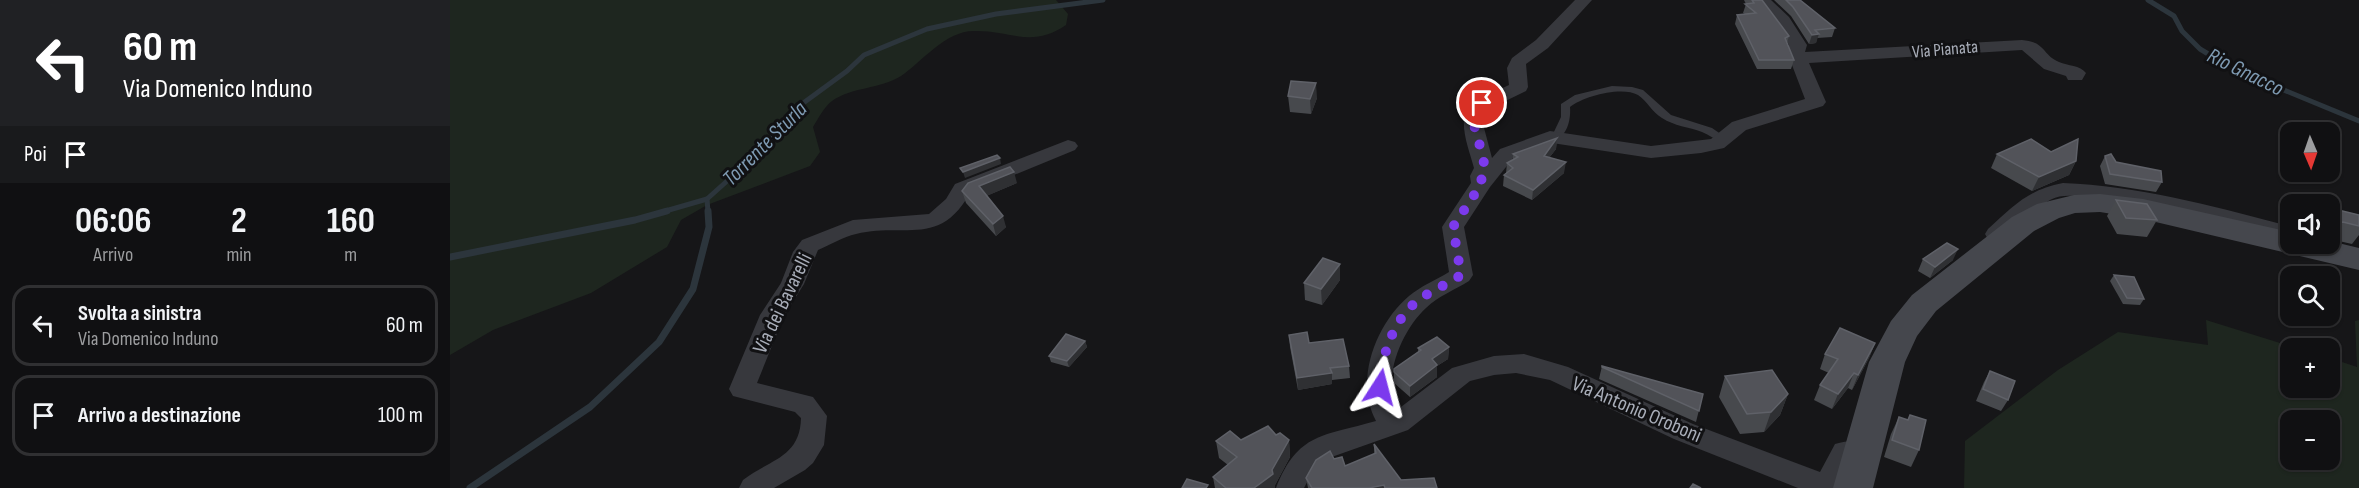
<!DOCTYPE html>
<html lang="it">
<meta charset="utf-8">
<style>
:root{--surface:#101012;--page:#19191b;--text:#f1f3f6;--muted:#9c9d9f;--line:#303032}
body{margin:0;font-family:"Sofia Sans Condensed",sans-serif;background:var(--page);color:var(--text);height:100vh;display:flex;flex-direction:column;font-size:22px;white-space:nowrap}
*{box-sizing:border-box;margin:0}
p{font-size:20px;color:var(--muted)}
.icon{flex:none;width:33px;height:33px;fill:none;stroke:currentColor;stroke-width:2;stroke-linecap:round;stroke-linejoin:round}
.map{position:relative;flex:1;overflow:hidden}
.sheet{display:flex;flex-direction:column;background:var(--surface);width:450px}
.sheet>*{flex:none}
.hud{background:#202124;color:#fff;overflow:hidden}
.needle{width:39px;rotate:178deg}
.fabs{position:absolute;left:1830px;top:122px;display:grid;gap:12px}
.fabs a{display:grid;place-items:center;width:60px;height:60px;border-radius:12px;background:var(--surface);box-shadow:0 2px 4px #0004,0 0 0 2px var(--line);font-size:30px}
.pin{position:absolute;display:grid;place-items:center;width:51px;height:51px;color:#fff;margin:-26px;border:3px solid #fff;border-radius:50%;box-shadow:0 2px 6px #0007}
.me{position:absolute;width:66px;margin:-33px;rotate:9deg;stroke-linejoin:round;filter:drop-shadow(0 0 4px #0008)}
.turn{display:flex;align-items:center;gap:21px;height:126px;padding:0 24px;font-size:27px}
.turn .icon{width:78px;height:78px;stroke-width:2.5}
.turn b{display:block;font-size:42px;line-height:51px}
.then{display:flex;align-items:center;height:57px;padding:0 24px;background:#0003;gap:12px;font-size:22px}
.eta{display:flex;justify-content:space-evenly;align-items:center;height:102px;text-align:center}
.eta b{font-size:36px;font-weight:700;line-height:42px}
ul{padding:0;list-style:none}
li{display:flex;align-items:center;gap:18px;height:81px;margin:0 12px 9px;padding:0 12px;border:3px solid var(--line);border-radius:18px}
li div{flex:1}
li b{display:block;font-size:22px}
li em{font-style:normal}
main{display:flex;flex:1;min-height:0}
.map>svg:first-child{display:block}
</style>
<main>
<section class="sheet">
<div class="hud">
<div class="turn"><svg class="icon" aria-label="left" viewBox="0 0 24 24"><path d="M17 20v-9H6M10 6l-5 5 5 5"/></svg><div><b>60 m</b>Via Domenico Induno</div></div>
<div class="then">Poi<svg class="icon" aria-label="arrive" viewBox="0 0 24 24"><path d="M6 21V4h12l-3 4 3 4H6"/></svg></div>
</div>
<div class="eta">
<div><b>06:06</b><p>Arrivo</p></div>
<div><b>2</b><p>min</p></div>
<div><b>160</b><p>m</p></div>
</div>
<ul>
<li><svg class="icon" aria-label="left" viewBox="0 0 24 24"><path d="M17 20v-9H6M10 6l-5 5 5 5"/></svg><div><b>Svolta a sinistra</b><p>Via Domenico Induno</p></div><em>60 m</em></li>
<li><svg class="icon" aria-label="arrive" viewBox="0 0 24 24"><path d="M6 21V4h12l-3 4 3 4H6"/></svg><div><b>Arrivo a destinazione</b></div><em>100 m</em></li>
</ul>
</section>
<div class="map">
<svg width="1909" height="488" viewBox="0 0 1909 488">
<rect width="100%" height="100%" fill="#161618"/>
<!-- green -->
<g fill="#1e261f" fill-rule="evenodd">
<path d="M0,0H606L618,14L616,25C581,49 561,30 524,31C495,31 472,62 451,76C430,89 402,87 382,101C374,107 368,119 363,127L370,152L360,166L257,205L231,220L217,247L141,293L43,330L0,355Z"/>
<path d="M1756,320L1846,348H1840V387H1880V358L1907,367L1905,321L1909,320V488H1514L1515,441L1608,370L1668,332L1758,345ZM1840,420H1880V459H1840Z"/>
</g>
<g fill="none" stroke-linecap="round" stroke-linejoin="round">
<!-- stream-far1 -->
<g stroke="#2c353c" stroke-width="5">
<polyline points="1698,0 1724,16 1732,31 1750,49 1783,69 1909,121"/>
<polyline points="257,199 258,212"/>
<polyline points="212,212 257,199 315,147 341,112 397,71 414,55 477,29 546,14 653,0"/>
</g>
<!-- stream -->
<g stroke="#2c353c" stroke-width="7">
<polyline points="0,257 185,220 217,211"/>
<polyline points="20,488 140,407 209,342 243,289 259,227 258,211"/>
</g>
<!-- lane -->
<path fill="#37383d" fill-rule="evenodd" d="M1162,86L1182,87L1193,90L1221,115L1262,128L1278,139L1273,142C1266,140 1259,135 1252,132C1239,127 1224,126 1212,118C1202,112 1197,101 1188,95C1172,86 1134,96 1120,107C1121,118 1118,134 1107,139L1103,138L1102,136L1111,117V104L1125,95Z"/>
<!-- street -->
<g fill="#37383d" fill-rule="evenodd">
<path d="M1125,0H1142L1098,48L1076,64L1078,87L1076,91L1035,111L1033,124L1042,158L1050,149L1100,131L1201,146L1261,139L1282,122L1355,99L1337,52L1339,45L1326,24L1304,0H1321L1339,17L1357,45L1355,52L1572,40C1596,42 1592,55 1609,62C1618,66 1630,65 1636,73L1632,80H1618L1616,76L1594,69L1572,50L1359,63L1376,102L1373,106L1296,130L1274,148L1251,153L1201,158L1102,143L1064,157L1040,187L1014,227L1023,275L1019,281C1005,290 988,296 976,308C952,330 931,379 947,410L1002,368L1044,356L1074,354L1118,367L1243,424L1370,472L1385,444C1398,440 1411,440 1424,444L1428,452L1424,460L1403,463L1391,488H1348L1224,439L1100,380L1066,373L1044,375L1020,381L958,430L876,459L865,467L854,488H826C848,432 874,436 926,421C904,380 926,324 959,296C971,286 986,280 999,272L992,227L1021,183L1020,176L1024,168C1019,149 1007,122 1019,104L1059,85L1057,68L1062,58L1086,40Z"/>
<path d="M618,140L625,142L628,146L625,150L520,193C489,248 455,222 406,234C393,237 380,245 368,250L354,284L334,316L307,383L363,397L377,416L374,445L363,463L355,470L324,488H289L293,480C320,459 350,458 351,418L345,412L283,396L279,389L310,315L331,283L343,252L352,240L403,220L479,214L496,199L505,184Z"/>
<path d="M1613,183C1687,186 1760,205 1831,224L1835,235L1832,240L1824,242L1816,240L1813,233C1754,218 1674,193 1614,196C1583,198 1565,246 1538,239L1535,234L1538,229C1564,206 1577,190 1613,183Z"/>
</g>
<!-- secondary -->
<polygon fill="#45474d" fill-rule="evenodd" points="1650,194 1693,199 1840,232 1840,243 1880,241 1909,248 1909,270 1693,219 1650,212 1625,213 1609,218 1584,231 1486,311 1467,336 1455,362 1423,488 1383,488 1419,362 1441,321 1462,295 1562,217 1587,204 1624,195"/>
</g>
<!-- wall -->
<g fill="#47494d">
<polygon points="1294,0 1312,0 1339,36 1337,43 1344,60 1341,69 1307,69 1285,24 1287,15 1295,14 1293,13 1296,4"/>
<polygon points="1324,0 1350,0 1385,28 1382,37 1367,38 1366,43 1359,44 1341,16"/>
<polygon points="838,96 867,98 861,114 840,112"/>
<polygon points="1107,138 1106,149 1099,158 1114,173 1082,200 1053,186 1054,175 1056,173 1057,163 1063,160 1063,154"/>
<polygon points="1601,152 1626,161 1619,175 1582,191 1541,168 1547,154"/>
<polygon points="1655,156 1666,162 1712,182 1706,192 1655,184 1650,166"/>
<polygon points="567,183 536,196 556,227 546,236 516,203 512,191"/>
<polygon points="1666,200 1707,220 1697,237 1667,234 1657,216"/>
<polygon points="1880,208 1909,215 1909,235 1902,244 1880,239"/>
<polygon points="1473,259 1503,260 1480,278 1468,271"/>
<polygon points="890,264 890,280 872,305 855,300 854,283"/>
<polygon points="1664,275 1694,299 1690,305 1673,304 1660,281"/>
<polygon points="839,335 859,343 899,366 900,378 882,380 882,384 848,390 840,347"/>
<polygon points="635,341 637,347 619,367 601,362 599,356"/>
<polygon points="1425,343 1419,358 1402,390 1398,388 1382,409 1364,400 1370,385 1379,373 1370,369 1375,354"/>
<polygon points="999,347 998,359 987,366 987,377 960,397 944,383 944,369 968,352 968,348"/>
<polygon points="1152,366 1253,394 1246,422 1149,379"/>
<polygon points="1540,371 1558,400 1551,411 1526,401 1534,382"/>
<polygon points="1275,376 1338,394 1330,415 1314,432 1290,434 1269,397"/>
<polygon points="1449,417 1469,450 1461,467 1434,457 1441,434"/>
<polygon points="826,435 839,440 840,457 825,485 825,488 765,488 763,477 778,465 769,458 766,441 791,440"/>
<polygon points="924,444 951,480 987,488 858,488 856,478 884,459 895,466 924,454"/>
</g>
<!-- shaded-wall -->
<g fill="#2f3033">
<polygon points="1369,34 1366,43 1359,44 1362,35"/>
<polygon points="866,83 867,98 861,114 860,99"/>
<polygon points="1107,138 1106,149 1092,167 1094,156"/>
<polygon points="550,158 551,164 515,178 513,172"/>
<polygon points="1626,161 1619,175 1582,191 1589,177"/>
<polygon points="1116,162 1114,173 1082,200 1083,190"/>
<polygon points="564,172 567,183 532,198 529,186"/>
<polygon points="553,216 556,227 546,236 543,224"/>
<polygon points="1508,249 1503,260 1480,278 1485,267"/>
<polygon points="890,264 890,280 872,305 871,289"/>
<polygon points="635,341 637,347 619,367 617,361"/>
<polygon points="1425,343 1419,358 1402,390 1408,375"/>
<polygon points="999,347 998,359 987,366 987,377 960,397 960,386 982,359"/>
<polygon points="882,373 882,384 848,390 847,378"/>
<polygon points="1404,373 1398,388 1382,409 1388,394"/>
<polygon points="1338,394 1330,415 1314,432 1321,412"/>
<polygon points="839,440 840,457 825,485 825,488 804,488 822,470"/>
<polygon points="934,485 934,488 919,488"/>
</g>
<!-- building -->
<g fill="#525359" stroke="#5f6168" stroke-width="1.5">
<polygon points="1302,0 1312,0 1339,36 1335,38 1344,60 1309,60 1287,15 1306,13 1295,4 1304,3"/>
<polygon points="1336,0 1350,0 1385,28 1365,30 1369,34 1362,35 1343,7"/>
<polygon points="841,81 866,83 860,99 838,96"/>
<polygon points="1107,138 1094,156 1116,162 1083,190 1054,175 1063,168 1057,163 1068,157 1063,154"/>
<polygon points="1581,139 1601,152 1628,139 1626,161 1589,177 1547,154"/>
<polygon points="1661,154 1666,162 1711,171 1712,182 1660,174 1655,156"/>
<polygon points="547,155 550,158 513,172 510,168"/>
<polygon points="560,167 564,172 529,186 553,216 543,224 512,191 518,183"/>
<polygon points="1666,200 1697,204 1707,220 1676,218"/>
<polygon points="1880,208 1909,215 1909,226 1893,222 1880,223"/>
<polygon points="1497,243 1508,249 1485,267 1473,259"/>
<polygon points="873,258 890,264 871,289 854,283"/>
<polygon points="1664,275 1684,277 1694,299 1677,298"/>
<polygon points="1390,328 1425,343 1408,375 1404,373 1388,394 1370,385 1388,359 1375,354"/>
<polygon points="857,332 859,343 893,339 899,366 880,368 882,373 847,378 839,335"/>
<polygon points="616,334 635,341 617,361 599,356"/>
<polygon points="987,337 999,347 982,359 987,365 960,386 944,372 944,369 971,350 968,348"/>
<polygon points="1152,366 1253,394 1249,411 1152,367"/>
<polygon points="1322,370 1338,394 1321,412 1297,414 1275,376"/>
<polygon points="1540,371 1565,381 1558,400 1533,389"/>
<polygon points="1460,415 1476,420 1469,450 1442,440 1449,417 1458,420"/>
<polygon points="818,426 826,435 830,433 839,440 822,470 823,474 804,488 776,488 763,477 787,457 766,441 780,431 791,440"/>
<polygon points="924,444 951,480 984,478 987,488 935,488 934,485 919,488 862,488 856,478 866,460 880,451 884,459 892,457 895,466 926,453"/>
<polygon points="737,479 758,485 756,488 732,488"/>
<polygon points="1243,484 1251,488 1240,488"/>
</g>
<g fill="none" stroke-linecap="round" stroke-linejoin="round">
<!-- route -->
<path stroke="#7c3aed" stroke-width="10" stroke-dasharray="0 18" d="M930,387C931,356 944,317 970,299C983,290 998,284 1011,275L1003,227L1032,183C1030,175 1034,172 1034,165C1033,145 1019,128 1026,108L1032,103"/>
</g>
<g text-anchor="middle" stroke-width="6" stroke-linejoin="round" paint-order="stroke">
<!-- far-street labels -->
<g font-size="18" fill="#a8adb8" stroke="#111113">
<text transform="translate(1495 49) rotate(-5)" y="6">Via Pianata</text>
</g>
<!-- street labels -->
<g font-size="21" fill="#a8adb8" stroke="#111113">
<text transform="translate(332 303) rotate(-64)" y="7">Via dei Bavarelli</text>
<text transform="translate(1187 409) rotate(23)" y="7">Via Antonio Oroboni</text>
</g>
<!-- water labels -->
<g font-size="22" font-style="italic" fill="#7f9bb3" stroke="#111113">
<text transform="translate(1796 71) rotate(26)" y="8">Rio Gnacco</text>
<text transform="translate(314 143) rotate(-45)" y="8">Torrente Sturla</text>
</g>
</g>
</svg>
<div class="fabs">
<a><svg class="needle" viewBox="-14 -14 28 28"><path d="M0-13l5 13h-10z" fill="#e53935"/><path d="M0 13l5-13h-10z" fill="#9c9d9f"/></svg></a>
<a><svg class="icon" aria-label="sound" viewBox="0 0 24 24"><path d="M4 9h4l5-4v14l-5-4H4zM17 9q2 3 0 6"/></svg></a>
<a><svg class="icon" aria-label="search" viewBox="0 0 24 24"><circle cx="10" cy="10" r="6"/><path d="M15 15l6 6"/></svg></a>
<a>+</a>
<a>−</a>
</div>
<div class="pin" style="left:1032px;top:103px;background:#d93025"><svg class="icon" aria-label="arrive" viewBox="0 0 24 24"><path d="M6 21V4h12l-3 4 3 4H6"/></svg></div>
<svg class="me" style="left:930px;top:387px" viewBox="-20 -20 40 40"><path d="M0-17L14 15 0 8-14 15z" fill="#7c3aed" stroke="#fff" stroke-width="4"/></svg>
</div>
</main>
